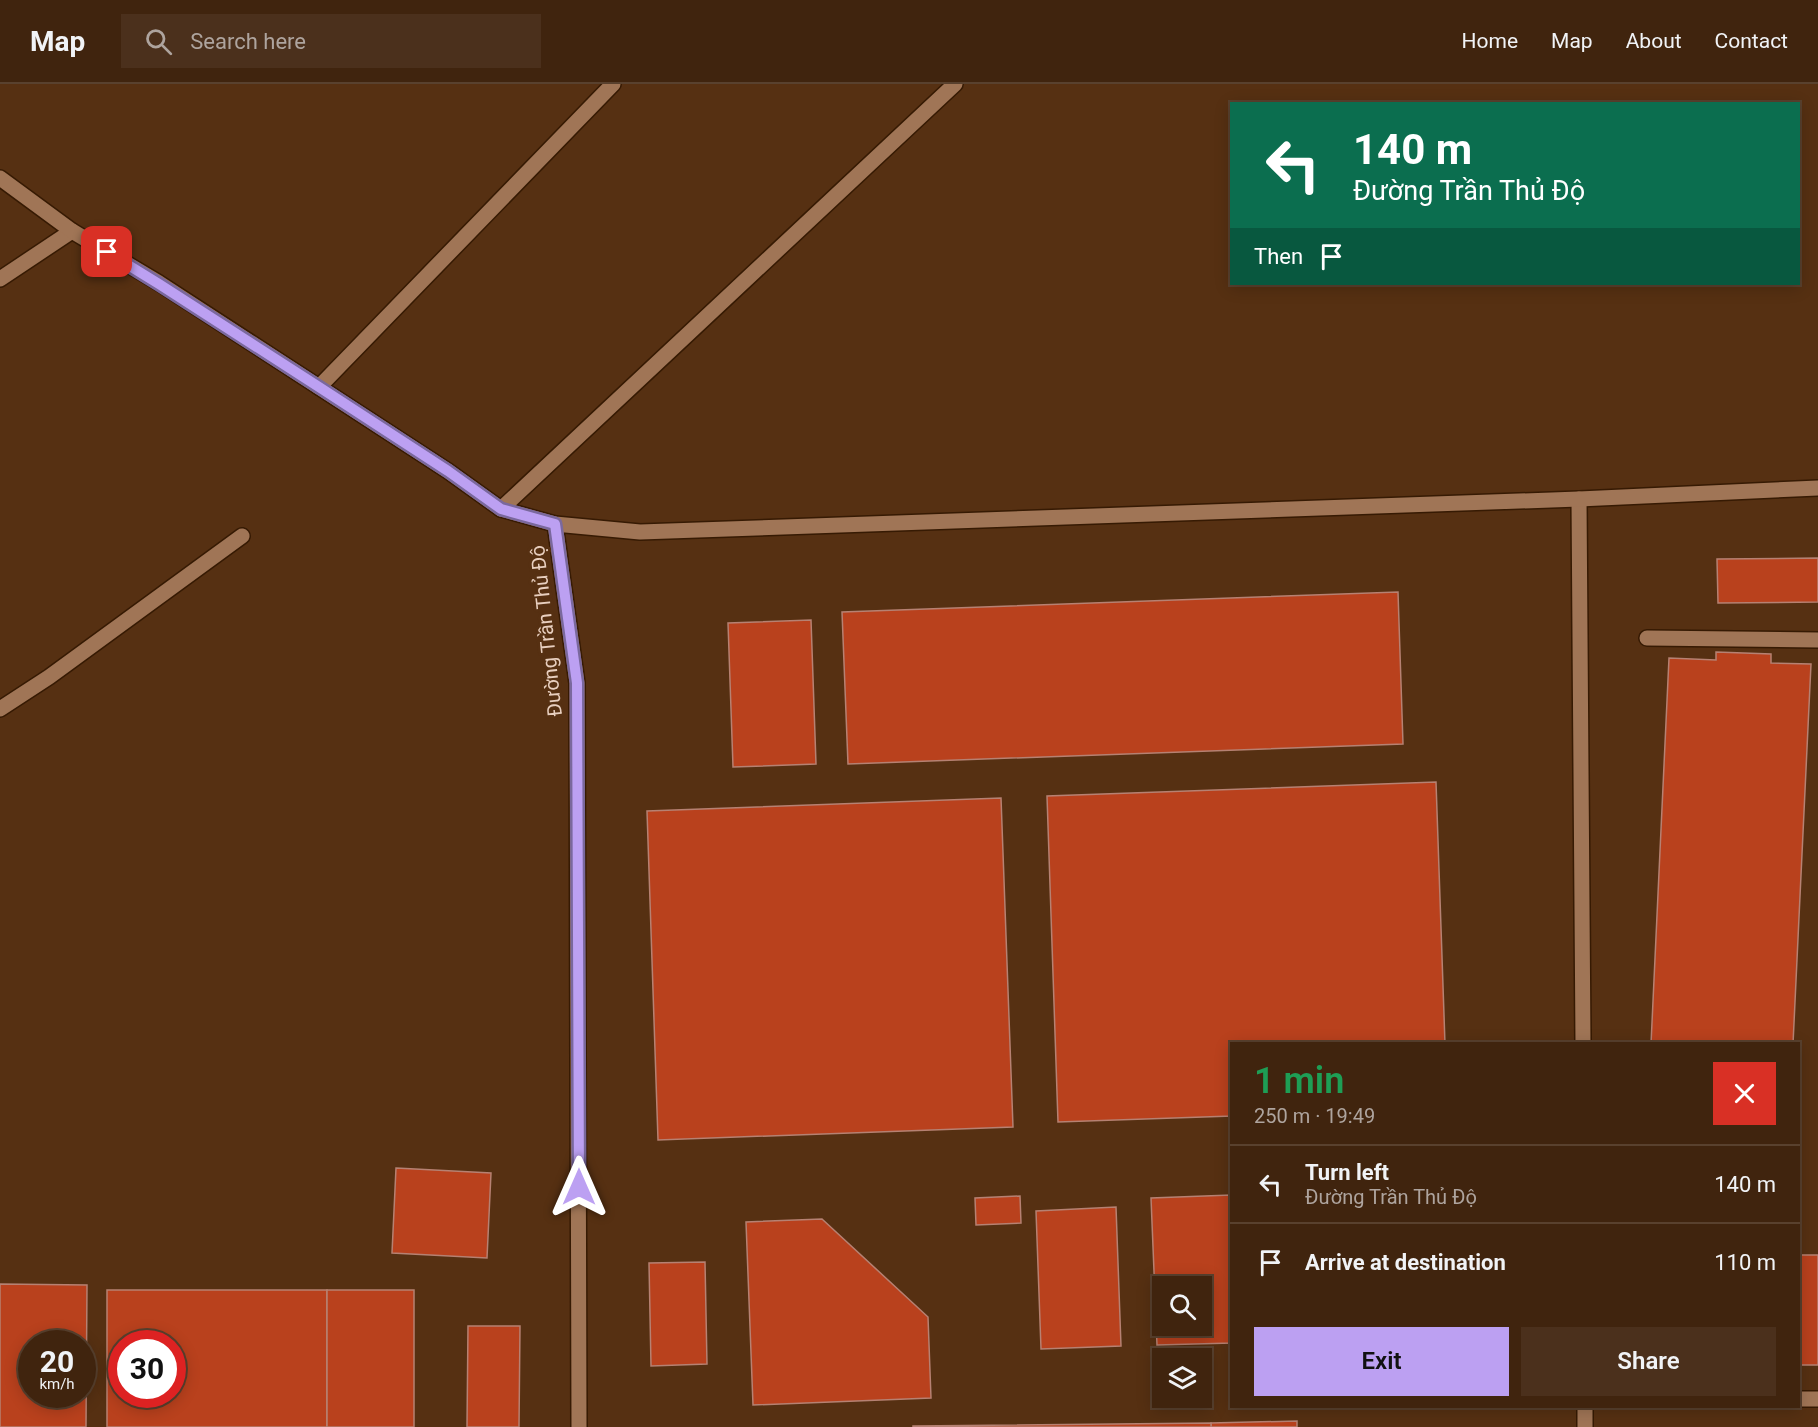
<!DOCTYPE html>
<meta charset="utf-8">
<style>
:root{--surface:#40240e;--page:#4b301c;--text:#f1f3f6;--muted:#aea49e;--line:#59412e;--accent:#bca0f2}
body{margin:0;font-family:Roboto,sans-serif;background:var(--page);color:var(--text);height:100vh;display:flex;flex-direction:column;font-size:22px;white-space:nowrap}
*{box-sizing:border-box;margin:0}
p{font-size:20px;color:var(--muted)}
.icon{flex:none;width:33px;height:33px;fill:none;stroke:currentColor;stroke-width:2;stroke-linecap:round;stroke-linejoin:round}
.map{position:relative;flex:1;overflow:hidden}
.panel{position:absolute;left:1230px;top:958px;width:570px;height:366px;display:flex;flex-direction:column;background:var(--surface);border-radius:0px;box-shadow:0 3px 15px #0003,0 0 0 2px var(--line)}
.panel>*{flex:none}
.top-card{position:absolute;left:1230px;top:18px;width:570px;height:183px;border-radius:0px;box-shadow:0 3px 15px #0003,0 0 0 2px var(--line);background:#0b6e4f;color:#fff;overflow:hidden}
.controls{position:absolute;left:1152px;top:1192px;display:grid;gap:12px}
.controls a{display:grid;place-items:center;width:60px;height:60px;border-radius:0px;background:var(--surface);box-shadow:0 3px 15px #0003,0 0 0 2px var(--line);font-size:30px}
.speed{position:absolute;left:18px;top:1246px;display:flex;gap:12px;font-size:30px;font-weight:700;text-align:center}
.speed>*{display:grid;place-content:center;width:78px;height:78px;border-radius:50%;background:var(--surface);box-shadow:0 3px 15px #0003,0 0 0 2px var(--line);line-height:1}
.speed small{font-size:15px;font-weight:400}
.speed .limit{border:9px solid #d22;background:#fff;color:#111}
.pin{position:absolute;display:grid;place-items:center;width:51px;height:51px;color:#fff;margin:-26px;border-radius:12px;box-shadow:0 3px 9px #0006}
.me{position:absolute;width:66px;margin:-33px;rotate:0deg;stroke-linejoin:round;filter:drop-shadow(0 0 4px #0008)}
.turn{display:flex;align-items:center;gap:21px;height:126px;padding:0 24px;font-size:27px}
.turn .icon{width:78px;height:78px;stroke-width:2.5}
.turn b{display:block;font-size:42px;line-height:51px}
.then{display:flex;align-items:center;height:57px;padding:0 24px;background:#0003;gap:12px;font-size:22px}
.round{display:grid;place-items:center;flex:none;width:63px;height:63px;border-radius:0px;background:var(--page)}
.headline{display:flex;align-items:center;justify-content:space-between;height:102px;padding:0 24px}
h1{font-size:36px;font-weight:600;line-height:45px;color:#1e9e55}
.action{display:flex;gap:12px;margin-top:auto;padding:12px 24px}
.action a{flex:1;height:69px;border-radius:0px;background:var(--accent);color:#111;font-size:24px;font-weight:600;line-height:69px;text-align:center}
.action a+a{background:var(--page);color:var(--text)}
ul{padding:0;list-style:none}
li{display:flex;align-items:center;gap:18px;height:78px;padding:0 24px;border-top:2px solid var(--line)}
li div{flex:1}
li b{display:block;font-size:22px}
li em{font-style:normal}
header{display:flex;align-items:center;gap:36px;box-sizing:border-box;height:84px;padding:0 30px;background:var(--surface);border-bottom:2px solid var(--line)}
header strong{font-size:28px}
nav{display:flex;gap:33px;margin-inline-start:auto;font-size:21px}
.search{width:420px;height:54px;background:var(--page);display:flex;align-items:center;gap:15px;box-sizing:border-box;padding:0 21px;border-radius:0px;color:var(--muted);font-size:22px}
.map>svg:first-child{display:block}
</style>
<header>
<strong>Map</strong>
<div class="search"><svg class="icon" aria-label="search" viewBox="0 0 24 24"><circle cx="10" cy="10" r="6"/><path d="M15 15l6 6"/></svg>Search here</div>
<nav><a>Home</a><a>Map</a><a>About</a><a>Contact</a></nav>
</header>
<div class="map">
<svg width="1818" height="1343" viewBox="0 0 1818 1343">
<rect width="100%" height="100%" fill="#563012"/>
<!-- building -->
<g fill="#b9411d" stroke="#b68172" stroke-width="1.5" fill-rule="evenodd">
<polygon points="1818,474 1818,518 1718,519 1717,475"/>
<polygon points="1398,508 1403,660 848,680 842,528"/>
<polygon points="811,536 816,680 733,683 728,539"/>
<polygon points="1716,568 1771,570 1771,579 1811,580 1793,960 1651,960 1669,574 1716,576"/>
<polygon points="1436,698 1445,960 1232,960 1232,1032 1058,1038 1047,712"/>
<polygon points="1001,714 1013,1043 658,1056 647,727"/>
<polygon points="396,1084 491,1089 487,1174 392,1169"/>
<path d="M1231,1111L1232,1259L1157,1261L1151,1114ZM1162,1203H1202V1242H1162Z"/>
<polygon points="1020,1112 1021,1139 976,1141 975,1114"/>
<polygon points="1116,1123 1121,1262 1041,1265 1036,1127"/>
<polygon points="822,1135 928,1233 931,1314 753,1321 746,1138"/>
<rect x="1798" y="1171" width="20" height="110"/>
<polygon points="705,1178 707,1280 651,1282 649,1179"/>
<path d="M0,1200L87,1201L86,1343H0ZM32,1260H82V1311H32Z"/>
<path d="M107,1206H327V1343H107ZM122,1260H172V1311H122Z"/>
<rect x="327" y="1206" width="87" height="137"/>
<polygon points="468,1242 520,1242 519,1343 467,1343"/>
<polygon points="1297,1337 1297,1343 1211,1343 1211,1339"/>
<polygon points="1211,1339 1211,1343 913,1343 913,1342"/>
</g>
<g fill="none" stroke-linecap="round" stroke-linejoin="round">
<!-- service casing -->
<g stroke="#361a03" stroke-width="18">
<g id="service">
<polyline points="1579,415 1583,960"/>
<polyline points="1647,554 1818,556"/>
<polyline points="1798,1315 1818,1315"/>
<polyline points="1585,1323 1585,1343"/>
</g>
</g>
<!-- minor casing -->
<g stroke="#361a03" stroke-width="18">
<g id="minor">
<polyline points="0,195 72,147"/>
<polyline points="319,303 613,0"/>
<polyline points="501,425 955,0"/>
<polyline points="555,440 577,599 579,1343"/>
<polyline points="0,625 49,593 242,452"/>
</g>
</g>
<!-- tertiary casing -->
<g stroke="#361a03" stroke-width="18">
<polyline id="tertiary" points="0,94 72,147 159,199 448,387 501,425 555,440 640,448 1579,415 1818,404"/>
</g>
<!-- service -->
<use href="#service" stroke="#a07556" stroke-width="15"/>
<!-- minor -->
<use href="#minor" stroke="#a07556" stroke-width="15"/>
<!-- tertiary -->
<use href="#tertiary" stroke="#a07556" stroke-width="15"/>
</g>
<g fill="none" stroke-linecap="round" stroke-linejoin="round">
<!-- route casing -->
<g stroke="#7a689d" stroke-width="15">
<polyline id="route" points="107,168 159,200 319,303 448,387 501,425 555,440 577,599 579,1103"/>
</g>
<!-- route -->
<use href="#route" stroke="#bca0f2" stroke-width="10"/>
</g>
<g text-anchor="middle" stroke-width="6" stroke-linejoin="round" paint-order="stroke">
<!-- street labels -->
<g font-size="20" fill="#e8cfbf" stroke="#563012">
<text transform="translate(546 547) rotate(-96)" y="7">Đường Trần Thủ Độ</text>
</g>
</g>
</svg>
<div class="controls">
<a><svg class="icon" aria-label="search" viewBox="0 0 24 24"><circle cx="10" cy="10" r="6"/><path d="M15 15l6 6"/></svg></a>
<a><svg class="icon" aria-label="layers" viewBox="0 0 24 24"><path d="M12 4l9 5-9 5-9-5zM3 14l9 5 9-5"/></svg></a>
</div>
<div class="speed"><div>20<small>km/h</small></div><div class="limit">30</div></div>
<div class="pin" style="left:107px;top:168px;background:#d93025"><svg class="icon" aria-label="arrive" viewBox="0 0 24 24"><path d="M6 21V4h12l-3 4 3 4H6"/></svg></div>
<svg class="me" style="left:579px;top:1103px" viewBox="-20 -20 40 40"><path d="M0-17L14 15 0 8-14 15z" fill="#bca0f2" stroke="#fff" stroke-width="4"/></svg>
<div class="top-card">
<div class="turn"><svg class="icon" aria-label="left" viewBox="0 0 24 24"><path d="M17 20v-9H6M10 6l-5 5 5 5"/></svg><div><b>140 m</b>Đường Trần Thủ Độ</div></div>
<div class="then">Then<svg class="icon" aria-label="arrive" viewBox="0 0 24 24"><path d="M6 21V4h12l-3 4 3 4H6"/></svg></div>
</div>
<section class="panel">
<div class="headline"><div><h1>1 min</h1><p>250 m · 19:49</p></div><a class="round" style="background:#d93025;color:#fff"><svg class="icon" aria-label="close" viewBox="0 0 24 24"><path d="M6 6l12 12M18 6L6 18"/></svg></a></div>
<ul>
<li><svg class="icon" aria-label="left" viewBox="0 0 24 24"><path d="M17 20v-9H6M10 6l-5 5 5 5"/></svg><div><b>Turn left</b><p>Đường Trần Thủ Độ</p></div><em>140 m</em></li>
<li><svg class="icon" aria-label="arrive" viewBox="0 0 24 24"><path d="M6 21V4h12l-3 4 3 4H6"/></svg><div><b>Arrive at destination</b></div><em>110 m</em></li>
</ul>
<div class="action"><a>Exit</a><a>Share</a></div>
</section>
</div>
